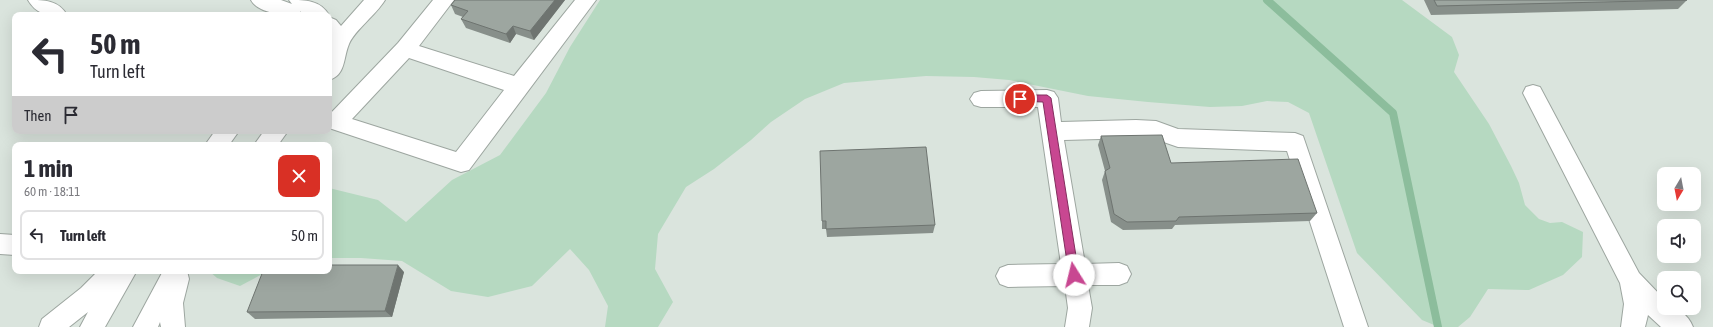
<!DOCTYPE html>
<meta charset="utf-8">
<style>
:root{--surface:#fff;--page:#f7f7f7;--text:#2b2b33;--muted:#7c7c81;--line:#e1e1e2}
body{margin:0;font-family:"Asap Condensed",sans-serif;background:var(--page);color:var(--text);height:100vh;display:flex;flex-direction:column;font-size:15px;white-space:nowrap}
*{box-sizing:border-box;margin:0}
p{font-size:13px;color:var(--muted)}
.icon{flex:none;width:22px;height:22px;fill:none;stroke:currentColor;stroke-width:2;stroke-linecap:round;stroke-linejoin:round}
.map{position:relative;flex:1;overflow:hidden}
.sheet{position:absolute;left:12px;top:142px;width:320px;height:132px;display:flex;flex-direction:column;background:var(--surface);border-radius:8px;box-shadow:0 4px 16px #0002}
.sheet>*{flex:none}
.top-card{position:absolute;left:12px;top:12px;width:320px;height:122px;border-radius:8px;box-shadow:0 4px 16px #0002;background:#fff;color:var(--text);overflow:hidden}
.needle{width:26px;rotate:190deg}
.controls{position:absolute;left:1657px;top:167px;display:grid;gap:8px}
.controls a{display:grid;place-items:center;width:44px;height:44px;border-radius:8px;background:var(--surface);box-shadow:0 4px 16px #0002;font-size:20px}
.pin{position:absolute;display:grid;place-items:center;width:34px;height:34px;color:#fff;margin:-17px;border:2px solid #fff;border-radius:50%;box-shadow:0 1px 4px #0007}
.me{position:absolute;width:44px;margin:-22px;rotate:351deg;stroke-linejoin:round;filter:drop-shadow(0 0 3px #0008)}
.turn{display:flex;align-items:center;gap:14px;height:84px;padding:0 12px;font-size:18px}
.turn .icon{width:52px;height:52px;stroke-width:2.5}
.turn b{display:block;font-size:28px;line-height:34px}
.then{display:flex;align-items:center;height:38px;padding:0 12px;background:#0003;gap:8px;font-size:15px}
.round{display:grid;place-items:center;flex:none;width:42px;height:42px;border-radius:8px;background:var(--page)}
.head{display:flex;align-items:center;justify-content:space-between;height:68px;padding:0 12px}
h1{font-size:24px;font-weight:700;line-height:30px}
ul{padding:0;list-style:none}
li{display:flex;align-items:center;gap:12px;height:50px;margin:0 8px 6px;padding:0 4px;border:2px solid var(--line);border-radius:8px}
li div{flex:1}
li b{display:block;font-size:15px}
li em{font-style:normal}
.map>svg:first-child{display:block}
</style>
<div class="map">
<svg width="1713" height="327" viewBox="0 0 1713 327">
<rect width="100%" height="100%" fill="#dae4dd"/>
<!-- green -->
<g fill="#b6d9c1">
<polygon points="600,0 1402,0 1452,37 1459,55 1454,72 1489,124 1511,166 1519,183 1525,205 1539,219 1550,223 1562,222 1583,232 1582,257 1563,275 1529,290 1488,289 1470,317 1458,327 1439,327 1422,320 1357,253 1309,113 1288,102 1267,101 1242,106 1210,107 1148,102 1088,96 1009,80 974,77 926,76 844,83 805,99 771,122 751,140 714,169 686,187 658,234 655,269 673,302 658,327 605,327 608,306 589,270 570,249 532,286 488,297 451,291 402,261 361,258 329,258 329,188 378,200 406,222 452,180 500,155 546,93 570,47"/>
<polygon points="209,271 268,271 240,286 217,278"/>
</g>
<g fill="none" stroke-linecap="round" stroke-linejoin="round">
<!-- stream -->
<polyline stroke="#8cbd9c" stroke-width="8" points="1267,0 1393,113 1438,327"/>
<!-- minor casing -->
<g stroke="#9da6a0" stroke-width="2">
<g id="minor">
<path d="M28,0C45,0 58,0 67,15C50,15 38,17 28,0Z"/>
<path d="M433,0H454L419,46L514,76L575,0H596L469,170L461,172L329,128V115L398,43ZM409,58L504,90L456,152L352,119Z"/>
<path d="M1533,85L1540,87L1639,273L1664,299V308C1678,308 1688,314 1693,327H1661L1648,315L1645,327H1621L1624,304L1620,283L1523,93L1526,87Z"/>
<polygon points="1047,90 1054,92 1058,98 1061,122 1136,120 1156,121 1178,129 1295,133 1303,136 1368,327 1344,327 1287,151 1178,147 1155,139 1136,138 1064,140 1085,264 1119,263 1127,266 1131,274 1127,282 1119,285 1088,285 1092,308 1089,327 1065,327 1068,308 1065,286 1008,287 1000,284 996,276 1000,268 1008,265 1061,264 1038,107 981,107 974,105 970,99 974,93 981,91"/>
<polygon points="0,234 15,235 15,255 0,254"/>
</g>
</g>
<!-- major casing -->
<g stroke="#9da6a0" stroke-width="2">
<g id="major">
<path d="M251,0H281L292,4L289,0C306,0 320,0 329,15H305L300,11L302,15C287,15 259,15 251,0Z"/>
<path d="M364,0H385C376,15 355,30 349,44C343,58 346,75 329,80V17L336,20L341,26Z"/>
<polygon points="215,131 239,131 229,145 205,145"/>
<polygon points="264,131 288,131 278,145 254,145"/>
<polygon points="98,271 133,271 135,274 105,327 80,327 88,312 69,327 39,327 42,319 81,288"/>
<polygon points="163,271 187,271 189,279 183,303 185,327 161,327 160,322 158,327 133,327"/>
</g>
</g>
<!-- minor -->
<use href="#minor" fill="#fff" fill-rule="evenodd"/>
<!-- major -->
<use href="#major" fill="#fff" fill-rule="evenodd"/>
</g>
<!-- wall -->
<g fill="#878f8a">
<polygon points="455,0 565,0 534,40 516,34 510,43 466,28 461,19 463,17 455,14 451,5"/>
<polygon points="1424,0 1687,0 1678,9 1431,15"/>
<polygon points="1101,136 1171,163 1317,213 1310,221 1175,225 1172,229 1123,230 1111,222 1102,180 1105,171 1098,145"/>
<polygon points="822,221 935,225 933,233 827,237 826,229 822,229"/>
<polygon points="404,272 392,317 255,319 247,312"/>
</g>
<!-- shaded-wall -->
<g fill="#6e7470">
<polygon points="555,0 565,0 534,40 530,31"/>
<polygon points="513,26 516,34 510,43 506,34"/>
<polygon points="398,265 404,272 392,317 385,311"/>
</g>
<!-- building -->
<g fill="#9da6a0" stroke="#6e7470">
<polygon points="455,0 555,0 530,31 513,26 506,34 461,19 468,11 451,5"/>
<polygon points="1434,0 1687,0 1437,6"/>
<polygon points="1162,135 1171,163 1298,159 1317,213 1179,217 1176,221 1127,222 1114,214 1105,171 1110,168 1101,136"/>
<polygon points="926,147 935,225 826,229 826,221 822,221 820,151"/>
<polygon points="329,265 398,265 385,311 247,312 263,271 329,271"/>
</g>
<!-- route -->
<polygon fill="#c84791" stroke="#822e5e" points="1020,95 1047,95 1051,98 1079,275 1074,279 1069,275 1043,102 1017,101 1016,99"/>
</svg>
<div class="controls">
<a><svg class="needle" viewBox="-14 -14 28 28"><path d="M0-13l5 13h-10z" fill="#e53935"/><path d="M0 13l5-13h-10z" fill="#7c7c81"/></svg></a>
<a><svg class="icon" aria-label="sound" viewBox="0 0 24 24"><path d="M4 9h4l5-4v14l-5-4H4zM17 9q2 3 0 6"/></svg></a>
<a><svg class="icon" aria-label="search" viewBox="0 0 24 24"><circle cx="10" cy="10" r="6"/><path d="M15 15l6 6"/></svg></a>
</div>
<div class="pin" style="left:1020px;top:99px;background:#d93025"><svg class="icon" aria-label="arrive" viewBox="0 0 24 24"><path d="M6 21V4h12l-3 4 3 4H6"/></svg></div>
<svg class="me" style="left:1074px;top:275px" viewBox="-20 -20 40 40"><circle r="19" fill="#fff"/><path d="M0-13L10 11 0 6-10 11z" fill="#c84791"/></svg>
<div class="top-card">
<div class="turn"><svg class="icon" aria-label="left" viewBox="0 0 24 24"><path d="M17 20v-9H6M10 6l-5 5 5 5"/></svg><div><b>50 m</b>Turn left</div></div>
<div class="then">Then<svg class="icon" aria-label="arrive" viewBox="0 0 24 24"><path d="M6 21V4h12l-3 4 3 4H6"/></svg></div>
</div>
<section class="sheet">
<div class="head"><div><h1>1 min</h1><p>60 m · 18:11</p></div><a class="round" style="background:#d93025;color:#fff"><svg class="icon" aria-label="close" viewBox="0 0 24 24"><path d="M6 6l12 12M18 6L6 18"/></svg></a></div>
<ul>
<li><svg class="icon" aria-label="left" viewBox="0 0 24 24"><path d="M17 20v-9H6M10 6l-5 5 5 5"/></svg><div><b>Turn left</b></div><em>50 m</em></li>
</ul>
</section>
</div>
